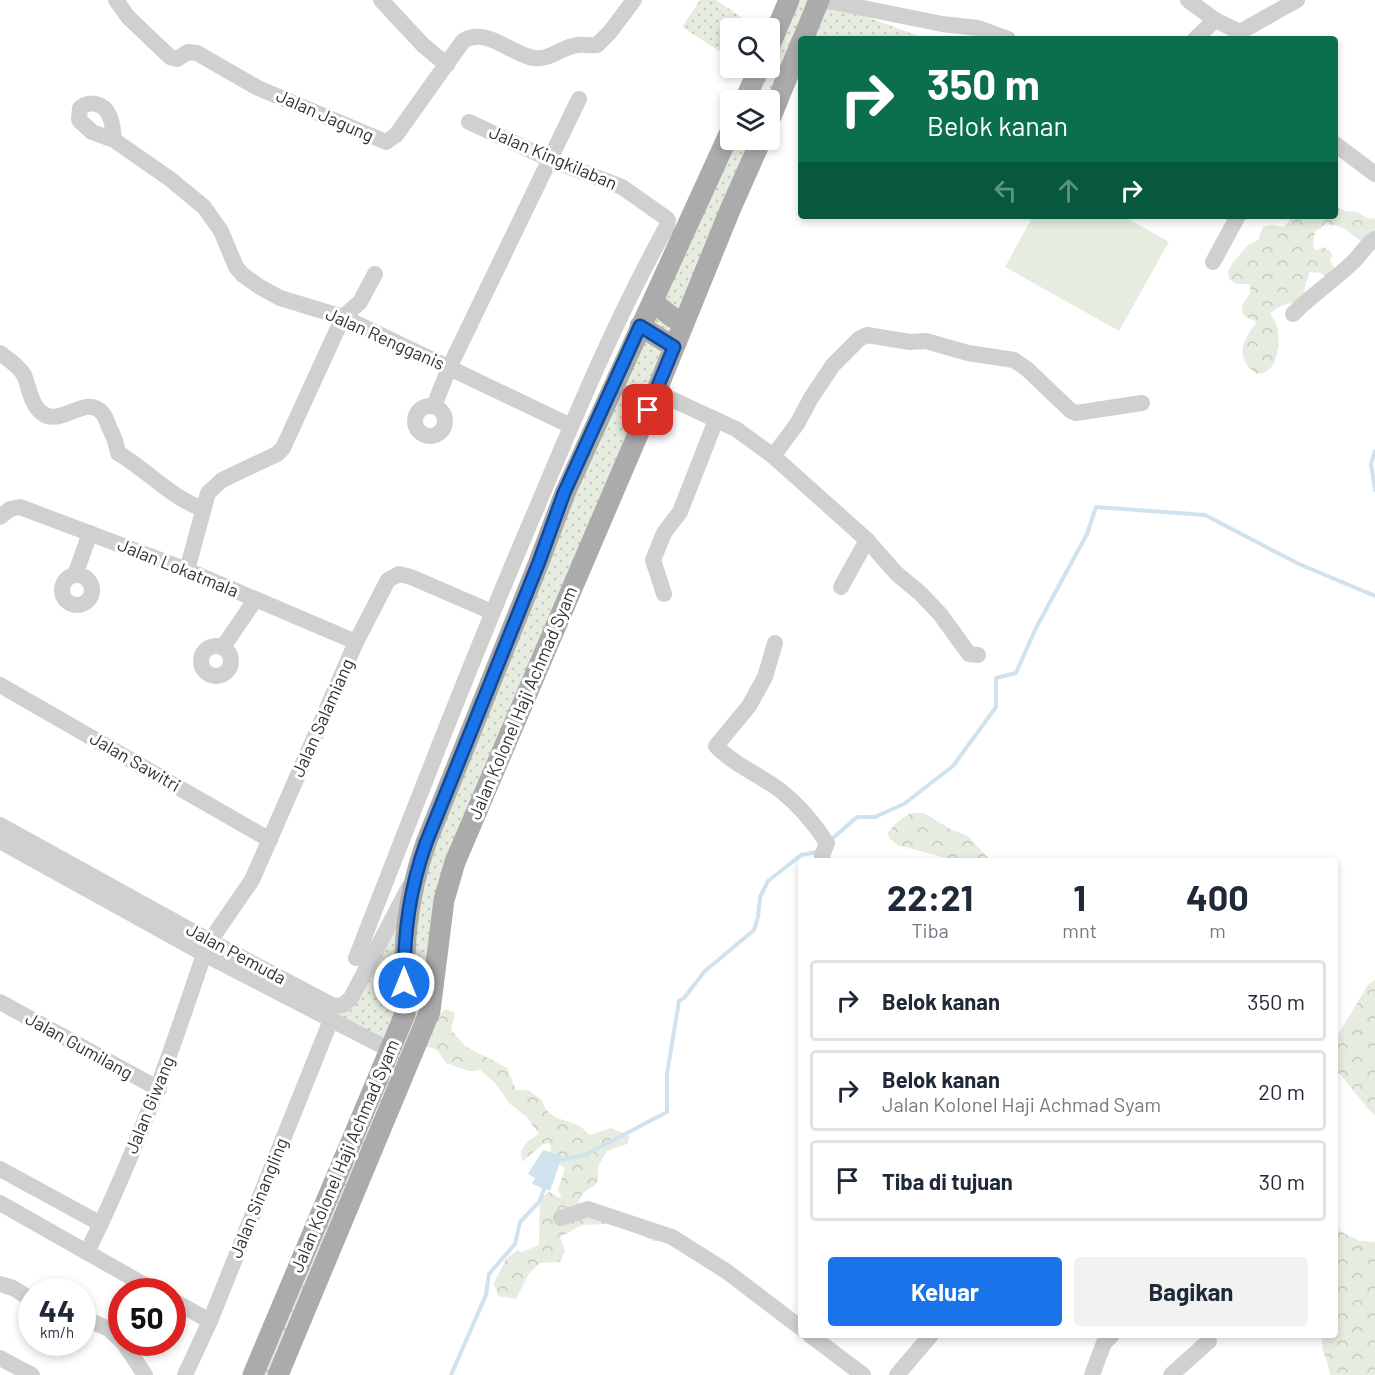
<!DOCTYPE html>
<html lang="id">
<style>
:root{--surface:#fff;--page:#f2f2f3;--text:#1f2937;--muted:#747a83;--line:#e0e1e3;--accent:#1a73e8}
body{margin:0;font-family:Barlow,sans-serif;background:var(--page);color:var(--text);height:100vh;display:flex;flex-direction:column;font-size:22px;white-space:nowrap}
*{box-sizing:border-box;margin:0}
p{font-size:20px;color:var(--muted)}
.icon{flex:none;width:33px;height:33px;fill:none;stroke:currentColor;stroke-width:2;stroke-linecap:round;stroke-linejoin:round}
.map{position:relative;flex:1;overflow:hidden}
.panel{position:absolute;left:798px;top:858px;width:540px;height:480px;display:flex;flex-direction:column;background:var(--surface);border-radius:6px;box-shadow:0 3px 9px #0003}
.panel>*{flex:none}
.guide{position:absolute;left:798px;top:36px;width:540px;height:183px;border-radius:6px;box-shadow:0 3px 9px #0003;background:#0b6e4f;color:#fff;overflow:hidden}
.buttons{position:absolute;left:720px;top:18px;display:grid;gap:12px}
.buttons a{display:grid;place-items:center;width:60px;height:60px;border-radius:6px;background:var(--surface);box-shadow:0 3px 9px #0003;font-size:30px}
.speed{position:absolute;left:18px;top:1278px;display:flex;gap:12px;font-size:30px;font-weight:700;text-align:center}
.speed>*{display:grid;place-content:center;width:78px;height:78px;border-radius:50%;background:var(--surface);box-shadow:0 3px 9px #0003;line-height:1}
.speed small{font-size:15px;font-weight:400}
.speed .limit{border:9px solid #d22;background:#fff;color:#111}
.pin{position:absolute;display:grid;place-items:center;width:51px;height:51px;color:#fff;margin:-26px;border-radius:12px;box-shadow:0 3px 9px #0006}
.me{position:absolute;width:66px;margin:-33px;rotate:0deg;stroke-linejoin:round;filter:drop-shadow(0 0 4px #0008)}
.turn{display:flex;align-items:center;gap:21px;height:126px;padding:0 30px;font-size:27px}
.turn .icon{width:78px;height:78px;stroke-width:2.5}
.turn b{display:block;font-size:42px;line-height:51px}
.lanes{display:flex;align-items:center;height:57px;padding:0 30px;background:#0003;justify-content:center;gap:30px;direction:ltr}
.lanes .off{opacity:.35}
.eta{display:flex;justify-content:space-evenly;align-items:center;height:102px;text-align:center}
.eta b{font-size:36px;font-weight:700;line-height:42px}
.button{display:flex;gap:12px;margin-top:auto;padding:12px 30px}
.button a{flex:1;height:69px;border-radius:6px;background:var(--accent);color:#fff;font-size:24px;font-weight:700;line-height:69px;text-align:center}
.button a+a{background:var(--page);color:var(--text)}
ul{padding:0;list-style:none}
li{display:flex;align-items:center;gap:18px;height:81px;margin:0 12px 9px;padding:0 18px;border:3px solid var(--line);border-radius:6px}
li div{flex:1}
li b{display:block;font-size:22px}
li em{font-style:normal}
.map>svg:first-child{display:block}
</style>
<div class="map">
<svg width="1375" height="1375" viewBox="0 0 1375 1375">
<defs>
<pattern id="grass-dots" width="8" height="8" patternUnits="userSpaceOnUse" patternTransform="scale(1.5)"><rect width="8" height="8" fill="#e6ecdf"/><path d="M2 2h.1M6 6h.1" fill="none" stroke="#c6cbc0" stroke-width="1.8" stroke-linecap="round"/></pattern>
<pattern id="forest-crowns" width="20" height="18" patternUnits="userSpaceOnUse" patternTransform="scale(1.5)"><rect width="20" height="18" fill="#e6ecdf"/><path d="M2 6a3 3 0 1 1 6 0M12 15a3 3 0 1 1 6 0" fill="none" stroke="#c6cbc0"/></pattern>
</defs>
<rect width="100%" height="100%" fill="#fff"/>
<!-- grass -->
<g fill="url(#grass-dots)">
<polygon points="700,0 716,0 750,23 748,28 730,28 730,58 682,27"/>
<polygon points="789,0 822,0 926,39 801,39 801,78 788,75 770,100 745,100 760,68 770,68 770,47"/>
<polygon points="730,140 761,140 456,859 430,1011 277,1375 253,1375 390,1050 210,941 343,1005 415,876 542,553"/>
</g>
<!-- forest -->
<g fill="url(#forest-crowns)">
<path d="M1335,206L1344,211L1357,212L1369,219L1375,218V238L1365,244C1349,233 1347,226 1326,224L1315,232L1313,243L1315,251L1323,247L1331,252L1332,256L1330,260L1334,268L1331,279L1320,273L1310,272L1305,285L1304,301C1291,303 1279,304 1270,314C1274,319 1277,325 1278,331C1280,347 1277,374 1257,374C1233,359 1243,339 1257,322C1254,320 1246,318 1244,315C1238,308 1247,298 1251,292L1249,284H1236L1229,279L1228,271L1232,264L1248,245L1258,240L1263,227L1271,225L1284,227L1293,216H1335Z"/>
<polygon points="911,813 924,813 950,829 968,836 991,861 952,861 946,858 898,845 889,838 888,833 895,824"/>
<path d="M434,978L440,1014L446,1009L455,1013L451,1030L465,1046L507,1068L516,1090H528L542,1100C546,1119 564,1119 578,1125C582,1127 586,1132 590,1135L611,1128L630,1136L627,1144L607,1151L598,1167V1180L595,1185L583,1193L578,1202L617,1212L664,1241H653L624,1226L608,1224L582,1225L560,1237L565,1251L560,1262L540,1263L528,1275L516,1299L498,1296L494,1283L506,1259L518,1250L522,1252L539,1245L540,1198L549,1192L562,1199L558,1190L565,1168L557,1163L550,1155L551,1146L549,1143L542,1145L522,1162L521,1151L528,1141L539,1134L526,1116L510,1104L495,1083L480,1070L469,1071L446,1063L438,1051L430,1047L390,1050L404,983Z"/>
<polygon points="1375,980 1375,1115 1368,1109 1341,1075 1335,1071 1335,1040 1368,985"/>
<path d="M1335,1229L1360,1241L1375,1242V1375H1330C1329,1360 1319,1351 1323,1335H1335L1337,1301L1335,1296Z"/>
</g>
<!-- pitch -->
<polygon fill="#e6ecdf" points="1033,216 1123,216 1169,242 1119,331 1005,267"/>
<!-- water -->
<polygon fill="#cfe2ee" points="543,1150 562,1156 550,1191 532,1184 535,1178 528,1174"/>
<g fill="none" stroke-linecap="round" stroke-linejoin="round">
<!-- stream -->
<g stroke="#cfe2ee" stroke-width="4">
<polyline points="1375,451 1371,464 1375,490"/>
<polyline points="832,839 857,817 875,817 904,804 953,766 996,707 996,678 1016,673 1036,628 1087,534 1096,507 1205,515 1299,564 1375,596"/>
<polyline points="556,1161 585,1155 667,1112 667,1074 679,1001 684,998 705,971 754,930 758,917 760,897 768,881 801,855 817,852"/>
<polyline points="451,1375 486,1295 489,1274 515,1244 520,1222 539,1202 545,1187"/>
</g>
<!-- minor -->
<g stroke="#d0d0d0" stroke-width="16">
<path d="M116,0L128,17L170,57L177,59L188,52L197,53L258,88L386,142L396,135L463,41C487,26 511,55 534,58C551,60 563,46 578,45C585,44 590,46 597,45L610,32L634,0"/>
<polyline points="381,0 423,45 447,65"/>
<polyline points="823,0 942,24 978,28 1008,39"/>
<polyline points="1188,0 1215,20 1195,39"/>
<polyline points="1215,20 1240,32 1297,0"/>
<path d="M114,140C113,132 113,122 109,115C104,103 89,100 80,108L79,120L92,132L114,140L170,179L204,207L221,231L236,267L243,275L260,287L280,298L343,317L571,426"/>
<polyline points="1335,144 1375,174"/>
<polyline points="1213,262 1238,216"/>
<path d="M1293,314C1312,295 1333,281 1352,263C1361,255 1365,245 1375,239"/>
<path d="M0,353C8,359 19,366 24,375C29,387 31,405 42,413C61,428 87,392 103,414C106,417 107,422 109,427C114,436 116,442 118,453C147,470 170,497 203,509"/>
<polyline points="656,392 736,429 773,456 867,540 897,574 920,593 940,614 969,654 978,655"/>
<polyline points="434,406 449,368 579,99"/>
<circle cx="430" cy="421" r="15"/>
<polyline points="773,456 797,424 811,398 833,365 859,339 867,335 910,342 926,341 968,353 1014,360 1027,369 1071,411 1076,413 1142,403"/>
<polyline points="0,517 10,509 20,507 187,570 356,642"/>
<polyline points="187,570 208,493 222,480 277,454 283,448 343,317 360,302 375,274"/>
<polyline points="75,575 90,533"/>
<circle cx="77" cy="590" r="15"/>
<polyline points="841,587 867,540"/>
<polyline points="664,594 653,560 664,533 680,512 716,420"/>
<path d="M775,643L765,677L749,706L716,746C734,765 760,775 781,791C800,806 814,823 827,843L822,856L823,861"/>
<circle cx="216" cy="661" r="15"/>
<polyline points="223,647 255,600"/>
<polyline points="0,685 270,840"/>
<polyline points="0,825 210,941 334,1006 343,1005 351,998 409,887"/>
<polyline points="0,841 204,954 390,1050"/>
<path d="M356,958C415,807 473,656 537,507C577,412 617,316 667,226L668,220L666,218L622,187L549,159L469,122"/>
<polyline points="0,1002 159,1089"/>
<polyline points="0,1169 101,1224"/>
<polyline points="0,1203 157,1292"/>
<polyline points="561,1218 588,1209 672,1237 726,1271 801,1328"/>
<path d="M87,1252C135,1156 170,1056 204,954L210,941L252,880L356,642L388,580L399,574L411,577L492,612"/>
<polyline points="0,1284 13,1288 32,1300"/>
<polyline points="172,1300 210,1321"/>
<polyline points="82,1317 109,1329 122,1341"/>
<polyline points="810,1335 863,1375"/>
<polyline points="123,1342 145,1375"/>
<polyline points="0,1358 32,1375"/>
<polyline points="185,1375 210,1321 331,1020"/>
<polyline points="897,1375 931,1335"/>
<polyline points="1092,1375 1104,1343 1112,1335"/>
<polyline points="1171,1375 1209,1341"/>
</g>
<!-- major -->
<g stroke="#ababab" stroke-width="21">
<polyline points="803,39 819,0"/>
<polyline points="770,45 789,0"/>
<polyline points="745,100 759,68"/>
<polyline points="770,119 801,43"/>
<polyline points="653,302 672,317 684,322"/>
<polyline points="640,326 674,347"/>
<path d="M253,1375L405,1014C403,951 405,903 426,843L539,562L565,493L730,132"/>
<polyline points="278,1375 430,1011 444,900 455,862 656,392 730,210 761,140"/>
</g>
</g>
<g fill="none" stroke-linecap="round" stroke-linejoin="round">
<!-- route casing -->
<g stroke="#114b97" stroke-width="15">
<path id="route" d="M404,983C404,933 409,891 426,843L539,562L564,493L640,326L674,347L648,410"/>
</g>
<!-- route -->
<use href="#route" stroke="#1a73e8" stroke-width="10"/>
</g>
<g text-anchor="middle" stroke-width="6" stroke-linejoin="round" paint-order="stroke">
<!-- street labels -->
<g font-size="18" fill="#333" stroke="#fff">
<text transform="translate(325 116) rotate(24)" y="6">Jalan Jagung</text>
<text transform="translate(553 158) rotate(23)" y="6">Jalan Kingkilaban</text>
<text transform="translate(385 339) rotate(24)" y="6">Jalan Rengganis</text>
<text transform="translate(178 568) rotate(22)" y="6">Jalan Lokatmala</text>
<text transform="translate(523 703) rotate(-67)" y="6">Jalan Kolonel Haji Achmad Syam</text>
<text transform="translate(323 718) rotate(-66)" y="6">Jalan Salamiang</text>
<text transform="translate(135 762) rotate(30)" y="6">Jalan Sawitri</text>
<text transform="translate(236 954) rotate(28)" y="6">Jalan Pemuda</text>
<text transform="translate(79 1046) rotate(29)" y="6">Jalan Gumilang</text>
<text transform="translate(150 1105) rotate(-68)" y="6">Jalan Giwang</text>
<text transform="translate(345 1156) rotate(-67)" y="6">Jalan Kolonel Haji Achmad Syam</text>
<text transform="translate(259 1198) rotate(-68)" y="6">Jalan Sinangling</text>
</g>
</g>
</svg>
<div class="buttons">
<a><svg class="icon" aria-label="search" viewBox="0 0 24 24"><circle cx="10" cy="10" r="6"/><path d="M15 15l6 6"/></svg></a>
<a><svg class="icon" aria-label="layers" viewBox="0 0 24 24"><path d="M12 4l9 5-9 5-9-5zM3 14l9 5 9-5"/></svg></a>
</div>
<div class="speed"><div>44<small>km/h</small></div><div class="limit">50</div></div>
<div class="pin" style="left:648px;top:410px;background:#d93025"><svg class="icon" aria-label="arrive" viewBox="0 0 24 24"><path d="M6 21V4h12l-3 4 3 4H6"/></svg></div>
<svg class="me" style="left:404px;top:983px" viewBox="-20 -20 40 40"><circle r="17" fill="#1a73e8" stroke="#fff" stroke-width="3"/><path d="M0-11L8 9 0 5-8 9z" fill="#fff"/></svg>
<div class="guide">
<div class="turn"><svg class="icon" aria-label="right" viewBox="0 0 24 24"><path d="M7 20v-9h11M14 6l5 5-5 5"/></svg><div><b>350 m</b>Belok kanan</div></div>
<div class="lanes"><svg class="icon off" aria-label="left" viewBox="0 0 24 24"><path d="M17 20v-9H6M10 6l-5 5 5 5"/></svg><svg class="icon off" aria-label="ahead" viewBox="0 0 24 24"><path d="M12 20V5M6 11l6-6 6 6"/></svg><svg class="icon" aria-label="right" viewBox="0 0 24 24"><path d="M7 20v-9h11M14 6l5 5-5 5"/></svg></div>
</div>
<section class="panel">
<div class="eta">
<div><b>22:21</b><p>Tiba</p></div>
<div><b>1</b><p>mnt</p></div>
<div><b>400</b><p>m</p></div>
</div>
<ul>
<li><svg class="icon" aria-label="right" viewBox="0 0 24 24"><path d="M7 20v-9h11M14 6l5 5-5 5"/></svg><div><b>Belok kanan</b></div><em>350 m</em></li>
<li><svg class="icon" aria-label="right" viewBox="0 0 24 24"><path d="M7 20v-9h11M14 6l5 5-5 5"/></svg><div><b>Belok kanan</b><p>Jalan Kolonel Haji Achmad Syam</p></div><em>20 m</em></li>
<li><svg class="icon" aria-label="arrive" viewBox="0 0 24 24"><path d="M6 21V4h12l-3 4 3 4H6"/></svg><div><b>Tiba di tujuan</b></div><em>30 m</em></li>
</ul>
<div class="button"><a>Keluar</a><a>Bagikan</a></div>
</section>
</div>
